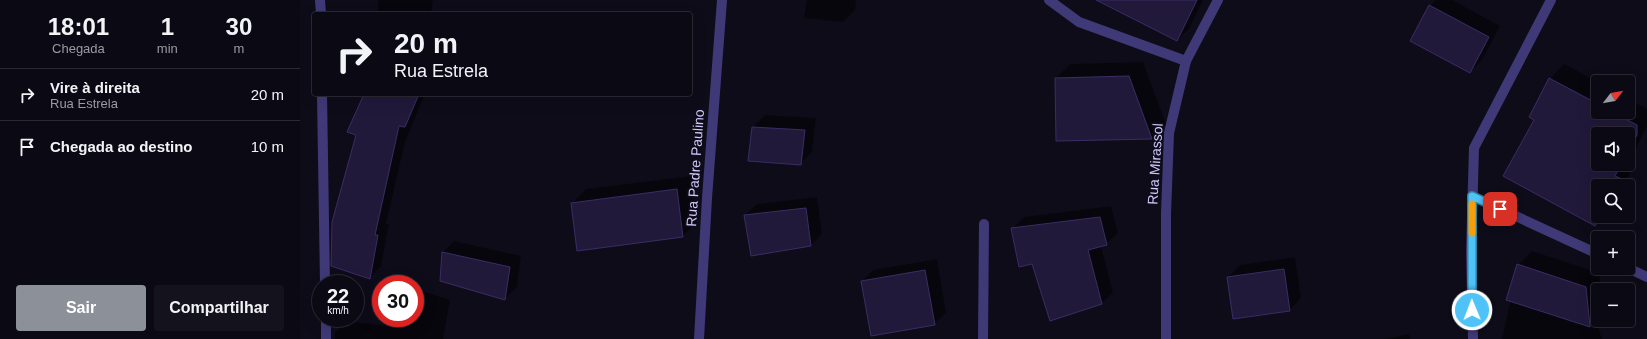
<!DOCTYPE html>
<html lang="pt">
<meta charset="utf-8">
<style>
:root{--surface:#0b0914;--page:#14121d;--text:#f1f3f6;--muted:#9a9aa0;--line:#2b2a34;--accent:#8c9099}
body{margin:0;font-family:Helvetica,sans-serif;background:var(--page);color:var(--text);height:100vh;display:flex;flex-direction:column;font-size:15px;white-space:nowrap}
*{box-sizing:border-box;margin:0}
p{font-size:13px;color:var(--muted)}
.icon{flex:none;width:22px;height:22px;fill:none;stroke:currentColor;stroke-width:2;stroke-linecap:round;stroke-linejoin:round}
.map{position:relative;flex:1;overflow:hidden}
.sheet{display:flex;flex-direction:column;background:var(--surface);width:300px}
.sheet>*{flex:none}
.top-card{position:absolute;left:12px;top:12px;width:380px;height:84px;border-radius:4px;box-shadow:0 4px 16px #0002,0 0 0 1px var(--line);background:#0b0914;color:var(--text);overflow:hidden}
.needle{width:26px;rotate:59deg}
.controls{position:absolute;left:1291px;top:75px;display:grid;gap:8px}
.controls a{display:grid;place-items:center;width:44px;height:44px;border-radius:4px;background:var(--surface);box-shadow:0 4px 16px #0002,0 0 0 1px var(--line);font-size:20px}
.speed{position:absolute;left:12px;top:275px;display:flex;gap:8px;font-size:20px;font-weight:700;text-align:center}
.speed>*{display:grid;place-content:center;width:52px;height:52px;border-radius:50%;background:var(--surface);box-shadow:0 4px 16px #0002,0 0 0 1px var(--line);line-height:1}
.speed small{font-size:10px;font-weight:400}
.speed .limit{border:6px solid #d22;background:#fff;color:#111}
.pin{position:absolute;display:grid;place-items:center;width:34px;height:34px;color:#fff;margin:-17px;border-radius:8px;box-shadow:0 2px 6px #0006}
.me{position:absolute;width:44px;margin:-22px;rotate:359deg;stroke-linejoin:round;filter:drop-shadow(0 0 3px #0008)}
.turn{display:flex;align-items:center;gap:14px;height:84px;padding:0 16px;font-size:18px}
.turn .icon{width:52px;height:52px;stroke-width:2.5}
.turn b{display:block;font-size:28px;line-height:34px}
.eta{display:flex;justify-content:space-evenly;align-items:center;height:68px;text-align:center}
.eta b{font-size:24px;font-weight:700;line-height:28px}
.primary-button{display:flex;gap:8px;margin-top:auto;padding:8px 16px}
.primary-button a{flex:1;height:46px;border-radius:4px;background:var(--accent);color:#fff;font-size:16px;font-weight:700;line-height:46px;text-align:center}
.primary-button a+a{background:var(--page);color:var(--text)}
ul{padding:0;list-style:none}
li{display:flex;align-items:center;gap:12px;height:52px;padding:0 16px;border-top:1px solid var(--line)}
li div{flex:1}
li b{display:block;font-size:15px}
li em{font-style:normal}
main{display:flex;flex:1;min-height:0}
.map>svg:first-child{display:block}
</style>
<main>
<section class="sheet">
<div class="eta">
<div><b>18:01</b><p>Chegada</p></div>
<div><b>1</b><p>min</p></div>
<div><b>30</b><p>m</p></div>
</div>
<ul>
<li><svg class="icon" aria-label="right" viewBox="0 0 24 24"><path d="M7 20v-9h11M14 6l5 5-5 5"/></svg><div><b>Vire à direita</b><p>Rua Estrela</p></div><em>20 m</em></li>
<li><svg class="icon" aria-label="arrive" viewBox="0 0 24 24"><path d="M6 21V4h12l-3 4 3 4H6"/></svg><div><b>Chegada ao destino</b></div><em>10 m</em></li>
</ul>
<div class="primary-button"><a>Sair</a><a>Compartilhar</a></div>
</section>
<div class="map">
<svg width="1347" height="339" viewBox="0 0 1347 339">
<rect width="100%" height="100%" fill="#0f0c1a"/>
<!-- shadow -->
<g fill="#0007" fill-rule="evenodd">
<polygon points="78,0 133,0 131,14 78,14"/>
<polygon points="507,0 556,0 555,10 543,22 504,18"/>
<polygon points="825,0 903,0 889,29 877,40"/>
<polygon points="1136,0 1152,0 1200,26 1182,60 1170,72 1130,6"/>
<polygon points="843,62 866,124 852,138 757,140 756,78 770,64"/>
<path d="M1264,64L1298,82V112H1328V99L1347,109V127L1329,161L1335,164L1323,186H1298V216H1304L1295,225L1235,120L1250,79ZM1298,134H1328V164H1298Z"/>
<polygon points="65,94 125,94 105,142 86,224 89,224 81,267 69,278"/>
<polygon points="465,115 516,118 512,152 500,164 449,160 453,127"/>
<polygon points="391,176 397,222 383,236 272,204 286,189"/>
<polygon points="517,197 522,234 510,246 445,215 457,204"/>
<polygon points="811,206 818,233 806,244 801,246 813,292 802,303 732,263 712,229 724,217"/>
<polygon points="154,241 221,256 217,287 205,298 143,252"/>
<polygon points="1232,251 1299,273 1301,290 1298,290 1298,318 1296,320 1302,339 1202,339 1218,265"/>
<polygon points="995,257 1001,298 990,310 928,277 940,265"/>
<polygon points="637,259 646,313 634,324 562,281 573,270"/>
<polygon points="119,290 150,300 143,339 35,339 35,333 46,321 103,328 105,318 115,318 115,294"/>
<polygon points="1109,334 1110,339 1085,339"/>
</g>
<!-- building -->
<g fill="#21193a" stroke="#3a2d65">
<polygon points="796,0 897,0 877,41"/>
<polygon points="1129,5 1189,37 1170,73 1110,41"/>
<polygon points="829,76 852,139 756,141 755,78"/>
<polygon points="1249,78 1298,104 1298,112 1312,112 1337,125 1337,135 1328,152 1328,134 1298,134 1298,164 1321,164 1315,176 1322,179 1318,186 1298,186 1298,216 1301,216 1295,226 1203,176 1234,120 1229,117"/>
<polygon points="64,94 119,94 105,127 99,126 75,235 78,235 70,279 31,266 32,222 56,135 47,132"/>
<polygon points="452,127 505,130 501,165 448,161"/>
<polygon points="377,189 383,237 277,251 271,203"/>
<polygon points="506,208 511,246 451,256 444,215"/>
<polygon points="800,217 807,245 788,250 802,304 750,321 732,264 719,267 711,228"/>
<polygon points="142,252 210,267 205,300 140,281"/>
<polygon points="1217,264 1286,287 1290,327 1206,300"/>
<polygon points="984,269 990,311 933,319 927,277"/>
<polygon points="625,270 635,325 571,336 561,281"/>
</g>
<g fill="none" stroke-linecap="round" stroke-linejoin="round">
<!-- street -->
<g stroke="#3f3a77" stroke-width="10">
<polyline points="20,0 21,14"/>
<polyline points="749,0 779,22 886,61"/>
<polyline points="22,94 25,284"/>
<polyline points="1172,196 1298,254"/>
<polyline points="1328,268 1347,277"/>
<polyline points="26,318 26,339"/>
<polyline points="399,339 407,198 422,0"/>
<polyline points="683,339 684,224"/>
<polyline points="866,339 866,213 869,133 886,61 918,0"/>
<polyline points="1173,339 1171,252 1174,148 1251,0"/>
</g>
</g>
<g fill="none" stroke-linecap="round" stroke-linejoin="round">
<!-- route casing -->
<g stroke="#337fa1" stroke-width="10">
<polyline id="route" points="1172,310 1172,196 1200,209"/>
</g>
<!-- route -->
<use href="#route" stroke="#4fc3f7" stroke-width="7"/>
<!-- slow -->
<polyline stroke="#f59e0b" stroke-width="7" points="1172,233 1172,204"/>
</g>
<g text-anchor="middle" stroke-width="3.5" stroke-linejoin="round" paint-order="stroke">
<!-- street labels -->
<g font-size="14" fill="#d1c9fb" stroke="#0f0c1a">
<text transform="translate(855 164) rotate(-86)" y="5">Rua Mirassol</text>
<text transform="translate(395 168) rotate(-86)" y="5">Rua Padre Paulino</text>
</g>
</g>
</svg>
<div class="controls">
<a><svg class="needle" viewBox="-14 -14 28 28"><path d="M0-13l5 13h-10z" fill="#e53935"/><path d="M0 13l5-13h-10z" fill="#9a9aa0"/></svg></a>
<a><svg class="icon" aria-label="sound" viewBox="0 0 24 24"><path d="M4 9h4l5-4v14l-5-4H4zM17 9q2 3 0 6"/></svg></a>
<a><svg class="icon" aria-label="search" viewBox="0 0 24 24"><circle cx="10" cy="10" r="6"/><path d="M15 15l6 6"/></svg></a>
<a>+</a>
<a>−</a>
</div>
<div class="speed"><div>22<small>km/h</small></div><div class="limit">30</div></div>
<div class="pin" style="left:1200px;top:209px;background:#d93025"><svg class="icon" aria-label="arrive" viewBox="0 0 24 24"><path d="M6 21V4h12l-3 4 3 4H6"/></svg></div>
<svg class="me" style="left:1172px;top:310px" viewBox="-20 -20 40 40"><circle r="17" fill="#4fc3f7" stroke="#fff" stroke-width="3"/><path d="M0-11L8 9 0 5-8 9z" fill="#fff"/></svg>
<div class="top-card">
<div class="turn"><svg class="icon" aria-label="right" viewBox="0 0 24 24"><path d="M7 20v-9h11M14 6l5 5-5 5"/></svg><div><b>20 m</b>Rua Estrela</div></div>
</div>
</div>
</main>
